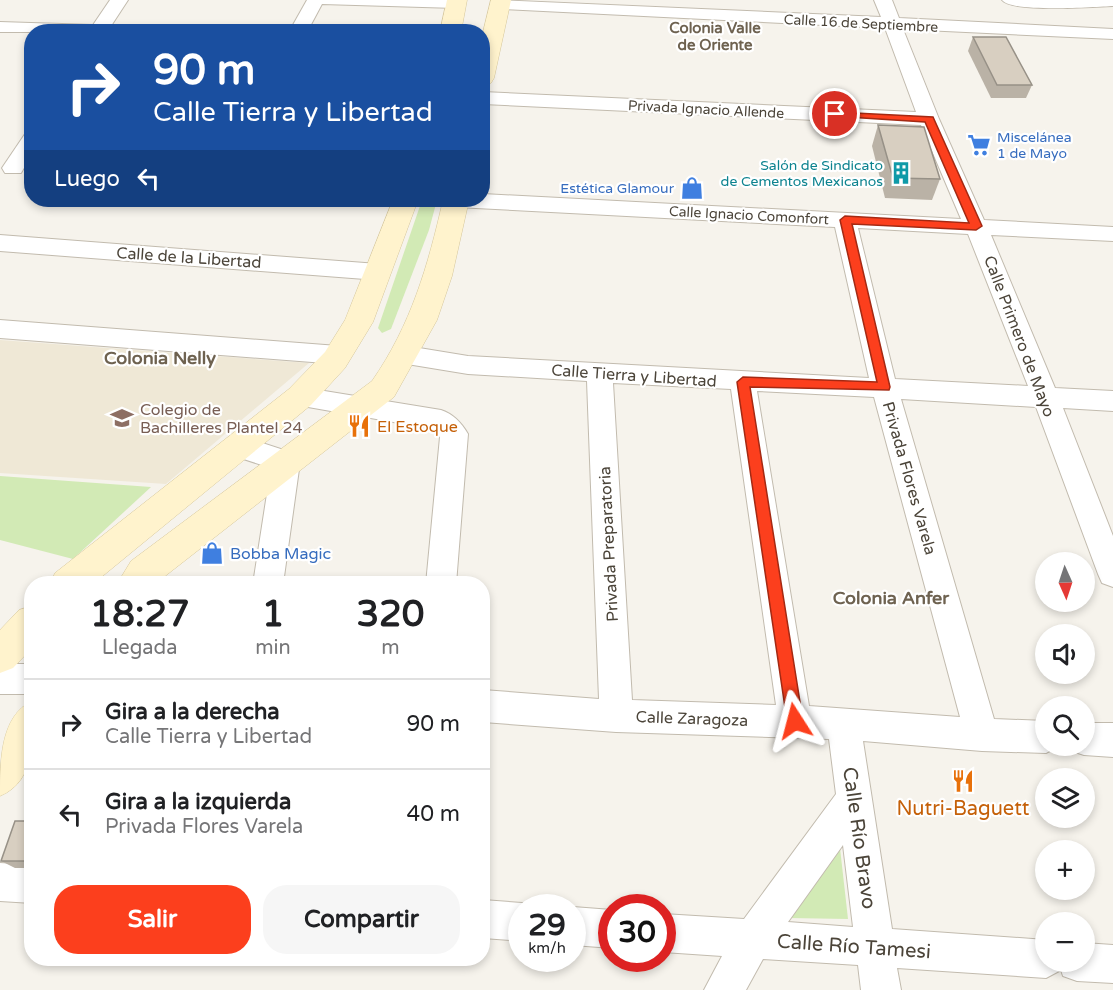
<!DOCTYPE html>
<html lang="es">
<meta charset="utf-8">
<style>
:root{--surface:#fff;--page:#f6f6f6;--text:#202124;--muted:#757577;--line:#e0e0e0;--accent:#fc3f1d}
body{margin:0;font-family:"Varela Round",sans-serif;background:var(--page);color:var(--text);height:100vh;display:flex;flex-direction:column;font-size:22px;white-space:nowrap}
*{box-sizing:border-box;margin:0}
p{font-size:20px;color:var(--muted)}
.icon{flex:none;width:33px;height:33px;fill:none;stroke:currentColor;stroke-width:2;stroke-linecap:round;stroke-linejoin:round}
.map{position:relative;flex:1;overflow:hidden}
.drawer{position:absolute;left:24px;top:576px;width:466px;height:390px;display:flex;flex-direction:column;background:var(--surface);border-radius:24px;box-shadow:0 3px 9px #0003}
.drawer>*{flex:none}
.banner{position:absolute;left:24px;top:24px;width:466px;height:183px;border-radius:24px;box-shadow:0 3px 9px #0003;background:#1a4fa0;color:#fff;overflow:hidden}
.needle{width:39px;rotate:177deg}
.tools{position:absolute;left:1035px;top:552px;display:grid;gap:12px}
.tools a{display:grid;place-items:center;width:60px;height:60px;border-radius:50%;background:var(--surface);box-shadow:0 3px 9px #0003;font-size:30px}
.speed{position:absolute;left:508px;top:894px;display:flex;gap:12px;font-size:30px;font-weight:700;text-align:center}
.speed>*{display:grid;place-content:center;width:78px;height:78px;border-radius:50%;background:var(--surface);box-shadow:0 3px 9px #0003;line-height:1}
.speed small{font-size:15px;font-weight:400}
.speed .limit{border:9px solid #d22;background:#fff;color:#111}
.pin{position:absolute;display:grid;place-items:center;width:51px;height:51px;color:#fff;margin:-26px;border:3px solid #fff;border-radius:50%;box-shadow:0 2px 6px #0007}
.me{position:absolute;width:66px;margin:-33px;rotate:351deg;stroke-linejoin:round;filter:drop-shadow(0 0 4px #0008)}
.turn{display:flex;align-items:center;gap:21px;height:126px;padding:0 30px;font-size:27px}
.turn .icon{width:78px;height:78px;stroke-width:2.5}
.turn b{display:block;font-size:42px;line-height:51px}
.then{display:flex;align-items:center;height:57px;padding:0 30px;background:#0003;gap:12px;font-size:22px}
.eta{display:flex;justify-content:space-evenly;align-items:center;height:102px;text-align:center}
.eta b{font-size:36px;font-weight:800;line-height:42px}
.cta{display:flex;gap:12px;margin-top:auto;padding:12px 30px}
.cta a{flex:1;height:69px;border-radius:24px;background:var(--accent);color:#fff;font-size:24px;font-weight:800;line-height:69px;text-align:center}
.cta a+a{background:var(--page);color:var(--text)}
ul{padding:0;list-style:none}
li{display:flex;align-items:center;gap:18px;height:90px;padding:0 30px;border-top:2px solid var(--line)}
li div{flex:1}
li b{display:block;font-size:22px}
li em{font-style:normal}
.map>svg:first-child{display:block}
</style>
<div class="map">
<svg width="1113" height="990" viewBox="0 0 1113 990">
<rect width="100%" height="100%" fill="#f6f3ec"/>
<!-- education -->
<polygon fill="#efe8d6" points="0,340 309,363 166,484 0,473"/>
<!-- green -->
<g fill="#d2eab5">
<polygon points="422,200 437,200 429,230 391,329 382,333 378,328"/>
<polygon points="0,476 151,487 73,559 0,540"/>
<polygon points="840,848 848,919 788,918"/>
</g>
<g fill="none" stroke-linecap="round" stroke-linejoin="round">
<!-- street casing -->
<g stroke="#c2bbae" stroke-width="2">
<g id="street">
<polygon points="110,0 128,0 111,26 126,28 129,32 0,32 0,22 93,25"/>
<polygon points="307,0 463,0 465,3 456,8 322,4 307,32 289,32"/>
<path d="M495,0L881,17L874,0H892L899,18L1113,29V39L903,29L939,119L984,220L1113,227V241L991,235L1055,388L1113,391V411L1063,408L1113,536V587L1102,583L1098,574L1036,407L901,399L994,719L1046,721V746H1059L1046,753L982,751L863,741L892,929L1046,940V962H1084V943L1113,945V983L1077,981L1063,976L1061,970L1046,978L897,968L901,990H861L858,965L763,959L746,990H704L722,956L663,952V914L744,919L836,794L829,739L616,732L483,722V690L599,699L587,381L468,374L407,364L398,362L394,355L398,348L407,346L468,356L869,378L835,227L456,207L448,205L445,200H483V194L961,219L921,125L483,104V92L916,112L885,28L501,9L492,4ZM858,228L968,234L1028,386L895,379ZM613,383L731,389L776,705L632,700ZM757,391L874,397L960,717L809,706ZM843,845L853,927L788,922Z"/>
<path d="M1002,0H1113V6C1094,7 1012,13 1002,0Z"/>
<path d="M32,132C32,149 30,158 21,173H5L2,168L25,134Z"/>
<polygon points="0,235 378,264 386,266 390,272 386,278 378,280 0,251"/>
<polygon points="0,320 338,346 347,348 351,355 347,362 338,364 0,338"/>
<path d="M300,387L441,410C453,414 461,422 468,434L456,584H426L440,437L433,429L291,404L287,397L291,390Z"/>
<polygon points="238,435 296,454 300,462 283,584 253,584 271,468 228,454 224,446 228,438"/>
<rect x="0" y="664" width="32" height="30"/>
<polygon points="1084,723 1113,723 1113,757 1084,755 1072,751 1070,746 1084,746"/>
<polygon points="0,863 32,865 32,903 0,901"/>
<polygon points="483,900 522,903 533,908 522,908 522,941 483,938"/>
<polygon points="573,907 612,910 612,948 573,945"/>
</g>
</g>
<!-- secondary casing -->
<g stroke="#d6c79b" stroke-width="1">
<g id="secondary">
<polygon points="447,0 467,0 461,32 440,32"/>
<polygon points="491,0 511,0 494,78 491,83 483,85 483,32"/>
<polygon points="393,200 418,200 373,322 345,368 311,405 93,584 50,584 55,573 289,389 325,352 345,320"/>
<path d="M443,200H469L452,276L437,320L394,397L155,584H117L131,561L372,381C411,325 428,266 443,200Z"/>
<polygon points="32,606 32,648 13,668 0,673 0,630 19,610"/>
<path d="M32,701C32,735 38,780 0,796C0,762 0,716 32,701Z"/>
</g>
</g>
<!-- street -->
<use href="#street" fill="#fff" fill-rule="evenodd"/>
<!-- secondary -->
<use href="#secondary" fill="#fff3cd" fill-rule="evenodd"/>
</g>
<!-- wall -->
<g fill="#bab2a6">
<polygon points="973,37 1032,85 1026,98 991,98 968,51"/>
<polygon points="878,125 940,179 932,200 885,198 872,146"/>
<polygon points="32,821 32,868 15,868 1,861"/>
</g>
<!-- building -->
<g fill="#d8cfc1" stroke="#979187" stroke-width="1.5">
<polygon points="973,37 1006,37 1032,85 997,85"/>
<polygon points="878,125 924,127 940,179 893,178"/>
<polygon points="15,821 32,821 32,861 1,861"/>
</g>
<!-- route -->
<polygon fill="#fc3f1d" stroke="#a42913" stroke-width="1.5" points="835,112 933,117 982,226 976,230 852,224 890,387 889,390 750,387 803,721 801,726 795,728 789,726 787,721 737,382 743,377 877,382 840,220 845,216 969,223 925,122 832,116 832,112"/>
<!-- icons -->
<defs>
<g id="supermarket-bare" transform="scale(1.8)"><path d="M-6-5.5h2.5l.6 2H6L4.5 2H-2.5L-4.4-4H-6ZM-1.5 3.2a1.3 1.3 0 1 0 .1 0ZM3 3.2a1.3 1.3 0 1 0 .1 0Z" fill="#3f7fe0" stroke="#fff" stroke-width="2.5" paint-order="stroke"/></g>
<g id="building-bare" transform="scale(1.8)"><path d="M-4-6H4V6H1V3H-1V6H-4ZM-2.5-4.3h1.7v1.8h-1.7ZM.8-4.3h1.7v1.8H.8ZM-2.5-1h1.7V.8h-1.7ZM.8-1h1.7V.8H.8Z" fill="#0f9aa8" stroke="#fff" stroke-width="2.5" paint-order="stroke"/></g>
<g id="shop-bare" transform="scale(1.8)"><path d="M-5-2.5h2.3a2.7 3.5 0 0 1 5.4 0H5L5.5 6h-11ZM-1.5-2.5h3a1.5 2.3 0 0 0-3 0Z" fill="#3f7fe0" stroke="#fff" stroke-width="2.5" paint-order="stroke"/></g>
<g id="school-bare" transform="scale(1.8)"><path d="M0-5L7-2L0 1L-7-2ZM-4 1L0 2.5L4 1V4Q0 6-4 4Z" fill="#8d6e63" stroke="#fff" stroke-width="2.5" paint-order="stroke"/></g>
<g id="restaurant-bare" transform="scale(1.8)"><path d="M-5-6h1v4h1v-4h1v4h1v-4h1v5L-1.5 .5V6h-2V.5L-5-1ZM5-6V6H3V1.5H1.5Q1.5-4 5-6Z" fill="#e8710a" stroke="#fff" stroke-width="2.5" paint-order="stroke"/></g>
</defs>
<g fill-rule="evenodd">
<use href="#supermarket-bare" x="979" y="145"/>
<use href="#building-bare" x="901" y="173"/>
<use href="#shop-bare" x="692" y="188"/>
<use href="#school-bare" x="122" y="418"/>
<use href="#restaurant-bare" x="359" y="426"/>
<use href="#shop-bare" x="212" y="553"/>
<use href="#restaurant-bare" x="963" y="781"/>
</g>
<g text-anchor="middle" stroke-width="4.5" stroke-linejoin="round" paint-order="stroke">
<!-- far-street labels -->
<g font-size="14" fill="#4b4439" stroke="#fff">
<text transform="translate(861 23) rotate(3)" y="5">Calle 16 de Septiembre</text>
<text transform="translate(706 109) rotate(3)" y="5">Privada Ignacio Allende</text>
<text transform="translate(749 215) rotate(3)" y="5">Calle Ignacio Comonfort</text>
</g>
<!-- far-shop labels -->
<g font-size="14" fill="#366cbe" stroke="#fff" text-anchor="start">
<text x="997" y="142">Miscelánea<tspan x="997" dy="16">1 de Mayo</tspan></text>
<text x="674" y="193" text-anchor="end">Estética Glamour</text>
</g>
<!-- far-culture labels -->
<g font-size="14" fill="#0d838f" stroke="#fff" text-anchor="end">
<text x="883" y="170">Salón de Sindicato<tspan x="883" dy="16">de Cementos Mexicanos</tspan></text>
</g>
<!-- far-neighbourhood labels -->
<g font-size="15" font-weight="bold" fill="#6e6250" stroke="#fff">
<text x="715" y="33">Colonia Valle<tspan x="715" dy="17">de Oriente</tspan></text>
</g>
<!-- street labels -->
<g font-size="16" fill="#4b4439" stroke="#fff">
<text transform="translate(189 257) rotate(4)" y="6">Calle de la Libertad</text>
<text transform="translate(1020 336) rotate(69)" y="6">Calle Primero de Mayo</text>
<text transform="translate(634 375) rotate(4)" y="6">Calle Tierra y Libertad</text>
<text transform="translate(910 478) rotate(74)" y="6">Privada Flores Varela</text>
<text transform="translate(608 544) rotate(-93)" y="6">Privada Preparatoria</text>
<text transform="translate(692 718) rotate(2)" y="6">Calle Zaragoza</text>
</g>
<!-- education labels -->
<g font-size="16" fill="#785e54" stroke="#fff" text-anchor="start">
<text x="140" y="415">Colegio de<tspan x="140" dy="18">Bachilleres Plantel 24</tspan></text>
</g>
<!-- food labels -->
<g font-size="16" fill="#c56008" stroke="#fff" text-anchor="start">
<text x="377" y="432">El Estoque</text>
</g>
<!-- shop labels -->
<g font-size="16" fill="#366cbe" stroke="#fff" text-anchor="start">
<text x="230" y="559">Bobba Magic</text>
</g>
<!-- neighbourhood labels -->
<g font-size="18" font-weight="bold" fill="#6e6250" stroke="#fff">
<text x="160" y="364">Colonia Nelly</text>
<text x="891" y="604">Colonia Anfer</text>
</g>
<!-- near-food labels -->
<g font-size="20" fill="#c56008" stroke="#fff">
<text x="963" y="815">Nutri-Baguett</text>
</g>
<!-- near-street labels -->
<g font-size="20" fill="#4b4439" stroke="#fff">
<text transform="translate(860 838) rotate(82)" y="7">Calle Río Bravo</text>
<text transform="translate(854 946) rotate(4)" y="7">Calle Río Tamesi</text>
</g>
</g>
</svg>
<div class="tools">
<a><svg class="needle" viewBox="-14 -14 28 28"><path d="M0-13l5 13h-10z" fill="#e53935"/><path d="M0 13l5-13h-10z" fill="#757577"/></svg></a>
<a><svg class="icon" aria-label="sound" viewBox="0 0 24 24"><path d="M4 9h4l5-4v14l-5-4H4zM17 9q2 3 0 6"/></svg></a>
<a><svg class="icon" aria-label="search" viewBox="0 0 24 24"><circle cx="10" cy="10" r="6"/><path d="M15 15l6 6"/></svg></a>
<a><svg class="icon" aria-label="layers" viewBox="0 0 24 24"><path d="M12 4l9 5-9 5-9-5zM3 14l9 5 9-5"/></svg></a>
<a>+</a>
<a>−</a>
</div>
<div class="speed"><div>29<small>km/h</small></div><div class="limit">30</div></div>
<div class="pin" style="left:835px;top:114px;background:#d93025"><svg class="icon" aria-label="arrive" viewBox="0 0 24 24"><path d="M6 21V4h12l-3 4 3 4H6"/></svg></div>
<svg class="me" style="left:795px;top:721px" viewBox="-20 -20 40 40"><path d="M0-17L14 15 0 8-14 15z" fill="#fc3f1d" stroke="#fff" stroke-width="4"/></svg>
<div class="banner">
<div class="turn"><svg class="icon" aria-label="right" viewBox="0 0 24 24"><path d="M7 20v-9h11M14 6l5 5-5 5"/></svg><div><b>90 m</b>Calle Tierra y Libertad</div></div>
<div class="then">Luego<svg class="icon" aria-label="left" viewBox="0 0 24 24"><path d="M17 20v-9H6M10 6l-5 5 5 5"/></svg></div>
</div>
<section class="drawer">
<div class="eta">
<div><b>18:27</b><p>Llegada</p></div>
<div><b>1</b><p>min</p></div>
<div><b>320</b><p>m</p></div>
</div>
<ul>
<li><svg class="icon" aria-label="right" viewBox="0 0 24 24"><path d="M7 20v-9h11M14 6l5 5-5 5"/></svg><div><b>Gira a la derecha</b><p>Calle Tierra y Libertad</p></div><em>90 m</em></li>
<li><svg class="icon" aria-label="left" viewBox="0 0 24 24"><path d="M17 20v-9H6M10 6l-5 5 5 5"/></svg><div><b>Gira a la izquierda</b><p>Privada Flores Varela</p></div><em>40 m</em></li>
</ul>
<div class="cta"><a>Salir</a><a>Compartir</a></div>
</section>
</div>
